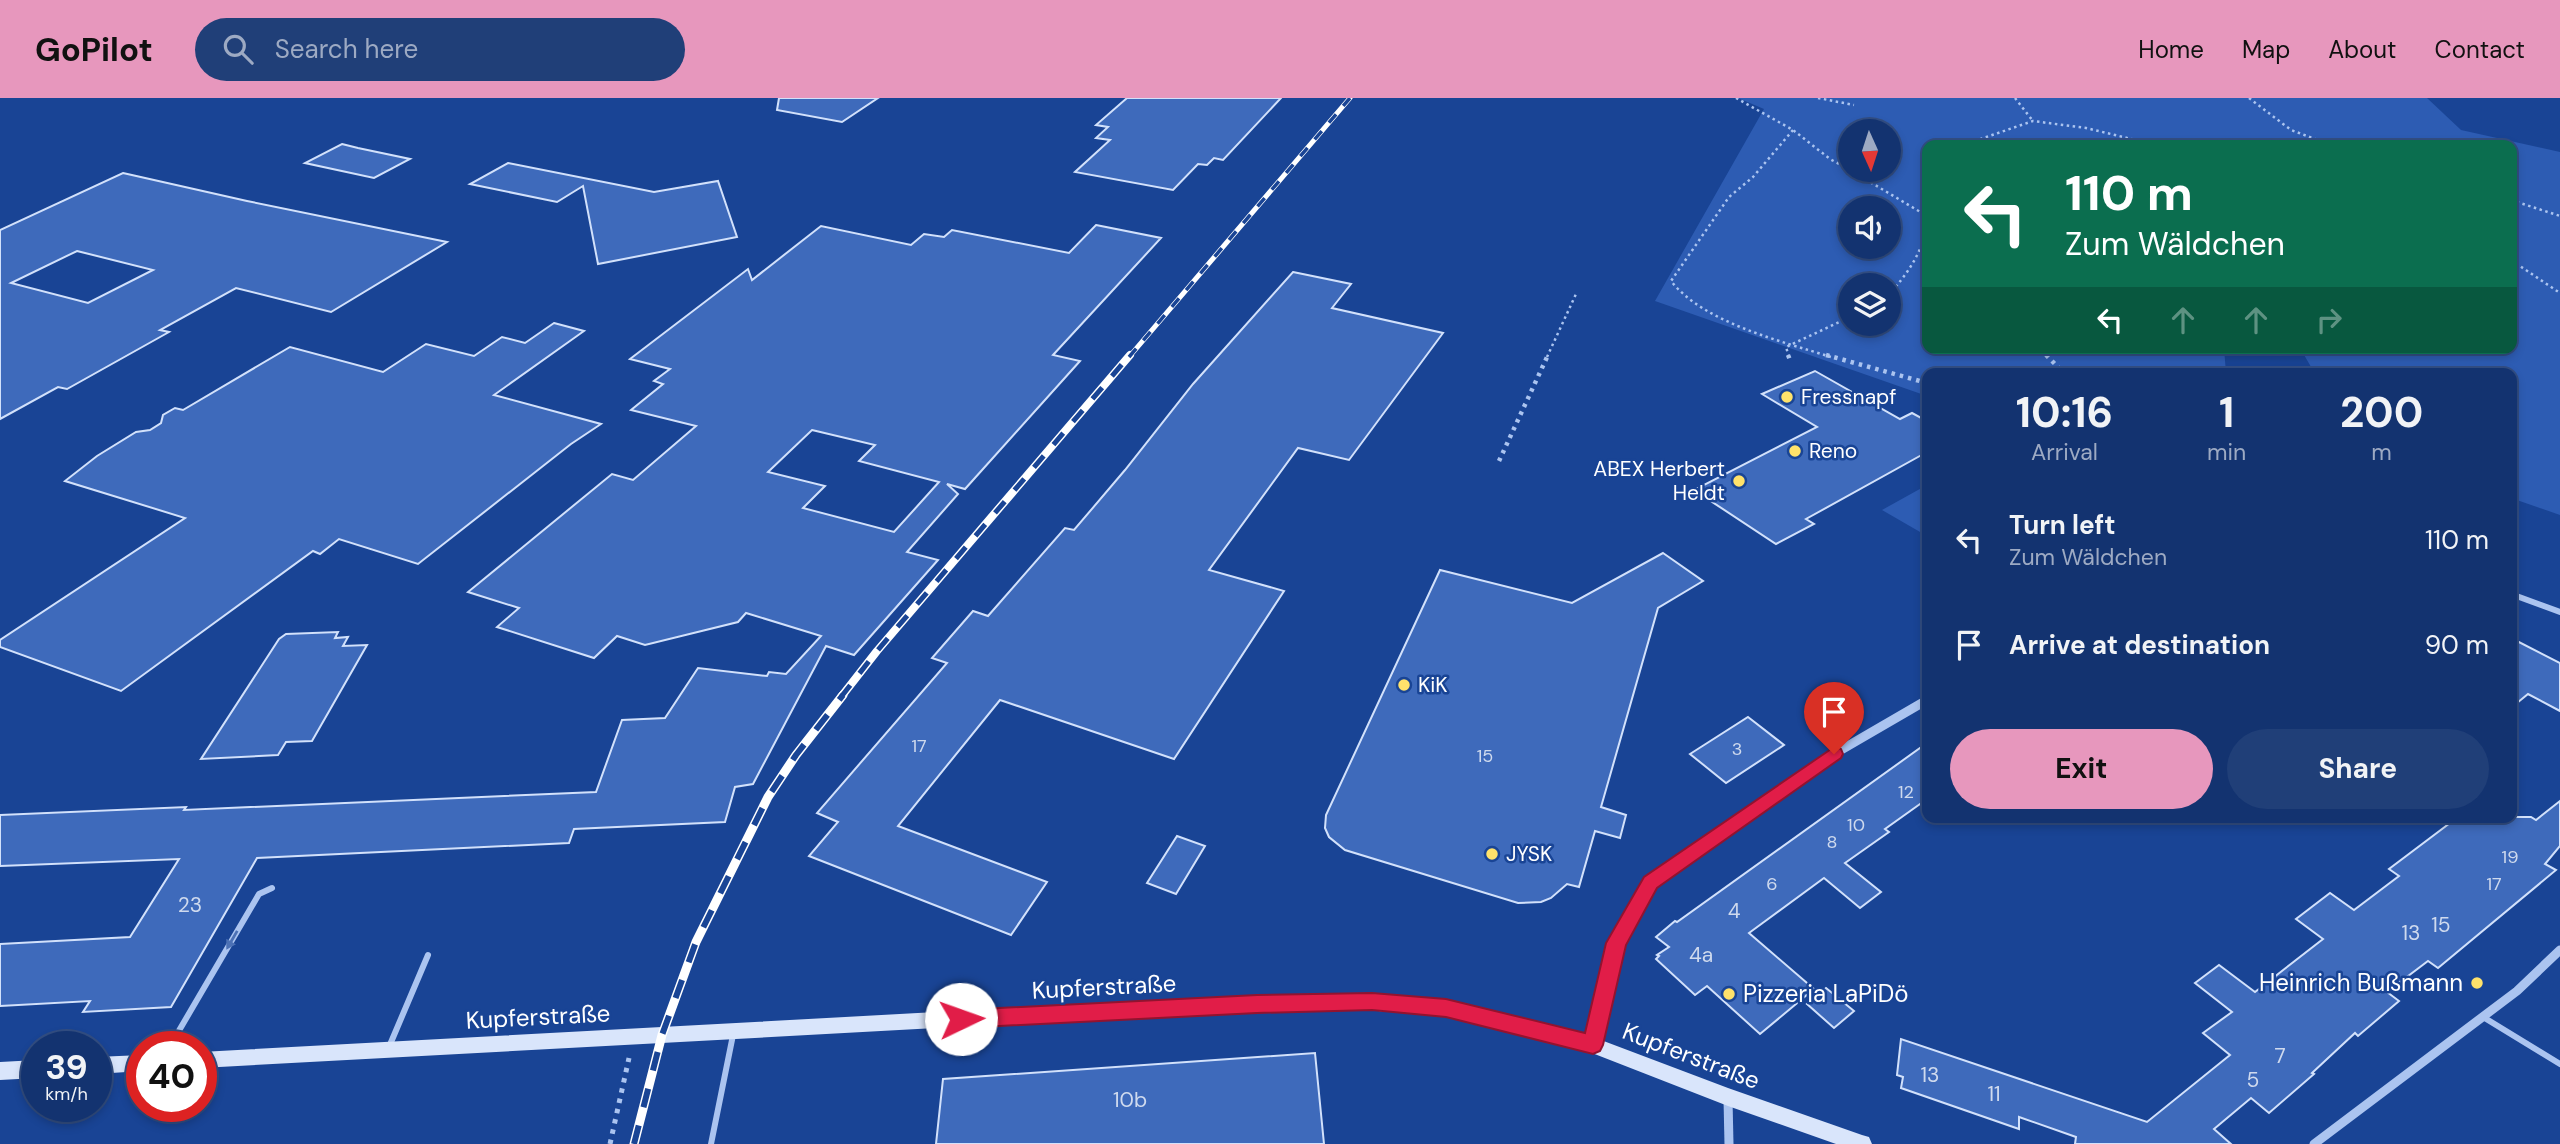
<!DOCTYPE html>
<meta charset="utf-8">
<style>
:root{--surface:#133370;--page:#203f78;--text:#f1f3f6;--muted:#9daac3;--line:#324e83;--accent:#e797bd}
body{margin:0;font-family:"DM Sans",sans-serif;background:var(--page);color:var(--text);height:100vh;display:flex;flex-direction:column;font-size:26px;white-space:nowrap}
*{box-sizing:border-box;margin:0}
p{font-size:23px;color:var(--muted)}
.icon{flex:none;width:38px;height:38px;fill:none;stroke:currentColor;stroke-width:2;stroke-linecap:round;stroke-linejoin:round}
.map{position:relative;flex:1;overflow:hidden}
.sheet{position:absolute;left:1922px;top:270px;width:595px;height:455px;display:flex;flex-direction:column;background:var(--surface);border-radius:14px;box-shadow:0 4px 10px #0003,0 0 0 2px var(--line)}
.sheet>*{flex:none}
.guide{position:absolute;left:1922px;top:42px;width:595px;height:214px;border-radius:14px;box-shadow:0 4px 10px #0003,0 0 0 2px var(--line);background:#0b6e4f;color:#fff;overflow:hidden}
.needle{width:46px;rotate:177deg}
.buttons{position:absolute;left:1838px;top:21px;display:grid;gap:14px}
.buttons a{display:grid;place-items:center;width:63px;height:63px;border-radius:50%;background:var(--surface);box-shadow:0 4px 10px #0003,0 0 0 2px var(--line);font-size:35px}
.speed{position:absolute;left:21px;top:933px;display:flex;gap:14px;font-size:35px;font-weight:700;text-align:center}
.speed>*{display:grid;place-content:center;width:91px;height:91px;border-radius:50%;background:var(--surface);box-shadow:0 4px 10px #0003,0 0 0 2px var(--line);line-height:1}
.speed small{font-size:18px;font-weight:400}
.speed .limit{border:10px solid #d22;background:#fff;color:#111}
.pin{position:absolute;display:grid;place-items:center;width:60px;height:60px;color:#fff;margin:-72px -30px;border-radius:50% 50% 50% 0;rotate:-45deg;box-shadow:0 0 7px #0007}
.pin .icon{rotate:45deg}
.me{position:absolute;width:77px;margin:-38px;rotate:87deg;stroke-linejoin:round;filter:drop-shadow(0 0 5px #0008)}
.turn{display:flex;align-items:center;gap:24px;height:147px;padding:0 28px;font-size:32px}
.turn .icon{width:91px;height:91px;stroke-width:2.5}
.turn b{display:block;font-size:49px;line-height:60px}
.lanes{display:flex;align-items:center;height:66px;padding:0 28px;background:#0003;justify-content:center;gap:35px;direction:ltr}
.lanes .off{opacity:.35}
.eta{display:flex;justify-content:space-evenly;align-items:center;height:119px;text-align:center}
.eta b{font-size:42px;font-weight:700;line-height:49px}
.button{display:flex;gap:14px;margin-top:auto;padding:14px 28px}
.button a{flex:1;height:80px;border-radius:42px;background:var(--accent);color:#111;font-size:28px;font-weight:700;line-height:80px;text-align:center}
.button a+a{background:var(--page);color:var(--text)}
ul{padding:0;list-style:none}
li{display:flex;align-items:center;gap:21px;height:105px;padding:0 28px}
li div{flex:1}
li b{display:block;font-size:26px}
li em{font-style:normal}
header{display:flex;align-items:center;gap:42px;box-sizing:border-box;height:98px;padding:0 35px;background:var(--accent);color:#111}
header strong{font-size:33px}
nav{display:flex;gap:38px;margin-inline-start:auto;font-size:24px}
.search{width:490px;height:63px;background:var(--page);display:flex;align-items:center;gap:18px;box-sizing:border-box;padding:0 24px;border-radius:38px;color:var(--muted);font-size:26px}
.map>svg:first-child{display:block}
</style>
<header>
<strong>GoPilot</strong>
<div class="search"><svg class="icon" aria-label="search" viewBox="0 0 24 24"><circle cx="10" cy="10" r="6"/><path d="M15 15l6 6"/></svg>Search here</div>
<nav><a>Home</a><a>Map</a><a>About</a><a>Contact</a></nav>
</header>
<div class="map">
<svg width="2560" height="1046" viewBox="0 0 2560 1046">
<rect width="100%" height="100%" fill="#194495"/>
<!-- green -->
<g fill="#2d5cb3" fill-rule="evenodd">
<path d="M1738,0H2427L2461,32L2560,54V417L2511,400V275H2318L2314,274L2300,250H2511V47H1927V250H2224L2226,275H1927V298L1655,203L1764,11ZM1850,33H1888V72H1850ZM1850,110H1888V149H1850ZM1850,187H1888V226H1850Z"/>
<polygon points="1927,387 1927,438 1882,412"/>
</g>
<!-- building -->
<g fill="#3e6abb" stroke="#d2e1fb" stroke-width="2" fill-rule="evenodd">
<polygon points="779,0 878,0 842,24 777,12"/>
<polygon points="1127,0 1281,0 1223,62 1214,60 1207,67 1198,66 1173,92 1075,74 1110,42 1096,40 1108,29 1096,27"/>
<polygon points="342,46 358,50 410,61 374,80 305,65"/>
<polygon points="508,65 654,94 718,83 737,139 598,166 583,88 557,104 470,86"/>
<path d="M123,75L247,103L447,144L331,214L236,190L160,232L169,234L67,291L58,289L0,321V132ZM77,153L153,172L88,205L11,185Z"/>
<path d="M1096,127L1161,140L1053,257L1080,263L965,391L947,386L958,396L907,454L938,462L854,557L826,548L753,686L735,689L725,724L574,731L569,745L257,760L171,909L83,914L90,903L0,908V846L130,839L179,761L0,768V717L186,709L184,712L596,694L622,622L665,620L698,570L767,578L769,574L786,576L821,538L746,515L738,524L645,547L617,538L594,560L497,529L519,510L468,494L612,376L633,382L696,328L631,312L663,286L654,283L670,271L630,261L748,171L752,182L821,128L911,147L924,136L944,139L952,132L1069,155ZM812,332L875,347L859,363L939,384L894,434L803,410L825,388L768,374Z"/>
<polygon points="1293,174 1351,186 1332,210 1443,235 1349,362 1298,350 1209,472 1284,493 1174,661 1000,602 898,728 1047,784 1011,837 809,758 838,724 817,715 947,565 932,560 973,513 988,518 1065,430 1074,432 1125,372 1193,286"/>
<polygon points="554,225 584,233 494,297 601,326 571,346 418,466 339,441 320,456 313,453 121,593 0,549 0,542 185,420 65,383 97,358 136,334 150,332 161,325 163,317 175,310 183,312 290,249 383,274 426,246 474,258 502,239 525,245"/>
<polygon points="1815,273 1900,321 1912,315 1927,323 1927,354 1806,421 1814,426 1776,446 1694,392 1817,329 1762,296"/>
<polygon points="1663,455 1703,483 1658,510 1601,709 1626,717 1620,740 1595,733 1579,789 1567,786 1551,800 1541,804 1518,805 1345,752 1329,739 1325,730 1326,717 1440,472 1572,505"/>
<polygon points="338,534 335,540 348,539 343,548 367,547 312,643 286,644 278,657 201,661 279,541 286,536"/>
<polygon points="2511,540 2560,565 2560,613 2528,596 2511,610"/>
<polygon points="1748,619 1784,647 1726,685 1690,656"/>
<polygon points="1927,645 1927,701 1885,731 1889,734 1845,765 1881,794 1860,810 1824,780 1749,835 1814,891 1760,936 1707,888 1695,897 1656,861 1659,858 1657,857 1669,849 1656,839 1675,823 1677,824"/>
<polygon points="2560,703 2560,748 2545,766 2556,772 2438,870 2428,863 2387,894 2399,903 2358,938 2355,935 2312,975 2314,976 2269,1015 2251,1000 2214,1031 2231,1046 2075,1046 2076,1039 2019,1019 2019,1031 1901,990 1903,979 1897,977 1901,941 2147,1024 2230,957 2203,935 2232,914 2195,885 2219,867 2255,894 2323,841 2296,821 2330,795 2354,812 2399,778 2389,771 2458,719 2531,719 2536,722"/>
<polygon points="1177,738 1205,748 1176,796 1147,785"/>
<polygon points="1826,890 1854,913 1834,930 1807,906"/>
<polygon points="1315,955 1324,1046 936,1046 943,981"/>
</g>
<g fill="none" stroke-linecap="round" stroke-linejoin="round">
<!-- path-far2 -->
<g stroke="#abc4f0" stroke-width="2.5" stroke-dasharray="2.5 3.5" stroke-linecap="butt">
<polyline points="1736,0 1793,32 1830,61 1850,72"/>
<polyline points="1818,0 1854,7"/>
<polyline points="2015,0 2033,23"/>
<polyline points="2249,0 2291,32 2331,47"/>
<path d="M1793,32L1753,79L1729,99L1671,183C1704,225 1781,243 1831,259"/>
<polyline points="1963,47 2033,23 2086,30 2156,47"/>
<polyline points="1850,72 1927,118"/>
<polyline points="2511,102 2560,118"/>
<polyline points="2511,162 2560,195"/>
<path d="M1888,198C1907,176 1922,156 1927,127"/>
<polyline points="2039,250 2048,259"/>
<polyline points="1547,259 1576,196"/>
<polyline points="1789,259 1786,249 1850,219"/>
</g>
<!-- path-far1 -->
<g stroke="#abc4f0" stroke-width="4.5" stroke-dasharray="3.5 5" stroke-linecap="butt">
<polyline points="1788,257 1790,262"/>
<polyline points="1826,257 1927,285"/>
<polyline points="2046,257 2064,275"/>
<polyline points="1499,363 1548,257"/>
</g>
<!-- path -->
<polyline stroke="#abc4f0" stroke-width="5" stroke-dasharray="4.5 6" stroke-linecap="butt" points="610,1046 629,960"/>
<!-- lane -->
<g stroke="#abc4f0" stroke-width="6">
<polyline points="2483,919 2560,966"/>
<polyline points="170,948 259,796 272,790"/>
<polyline points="389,949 428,857"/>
<polyline points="711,1046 733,937"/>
</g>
<!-- street-far1 -->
<polyline stroke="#abc4f0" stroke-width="6" points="2511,496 2560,514"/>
<!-- street -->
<g stroke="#abc4f0" stroke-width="9">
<polyline points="1593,946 1616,846 1650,784 1834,656 1927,602"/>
<polyline points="1728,1001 1729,1046"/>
<polyline points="2314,1046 2517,893 2560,852"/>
</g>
<!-- secondary -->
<g fill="#d9e5fb" fill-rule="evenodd">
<polygon points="1351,895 1446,902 1593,939 1728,990 1862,1037 1869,1039 1872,1046 1836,1046 1728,1008 1592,955 1446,918 1351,911 1066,923 201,970 201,954 1066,907"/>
<polygon points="142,957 142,973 96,976 96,959"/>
<polygon points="37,962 37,980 0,982 0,964"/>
</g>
<!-- rail-far2 casing -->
<g stroke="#fff" stroke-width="5">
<polyline id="rail-far2" points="1129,259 1350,0"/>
</g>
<!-- rail-far1 casing -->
<g stroke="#fff" stroke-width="8">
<polyline id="rail-far1" points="841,599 877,553 1130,257"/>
</g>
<!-- rail casing -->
<g stroke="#fff" stroke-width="9">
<polyline id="rail" points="634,1046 662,937 696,844 768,699 796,657 843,597"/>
</g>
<!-- rail-far2 -->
<use href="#rail-far2" stroke="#194495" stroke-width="3.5" stroke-dasharray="11" stroke-linecap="butt"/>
<!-- rail-far1 -->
<use href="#rail-far1" stroke="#194495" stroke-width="5" stroke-dasharray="15" stroke-linecap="butt"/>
<!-- rail -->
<use href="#rail" stroke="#194495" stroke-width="6" stroke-dasharray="19" stroke-linecap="butt"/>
</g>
<!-- one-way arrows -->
<defs><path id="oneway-solid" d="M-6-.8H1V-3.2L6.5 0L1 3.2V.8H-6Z" transform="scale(1.75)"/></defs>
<use fill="#4c71b5" href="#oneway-solid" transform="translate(232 842) rotate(120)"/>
<!-- route -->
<polygon fill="#e11d48" stroke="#92132f" stroke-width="2" points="1834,649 1841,651 1843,656 1841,660 1657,790 1626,847 1603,947 1600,953 1593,956 1446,919 1372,912 1257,915 961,930 954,928 951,921 954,915 961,912 1257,897 1372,895 1446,901 1585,935 1606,845 1644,779"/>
<!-- markers -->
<g fill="#ffe26b" stroke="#194495" stroke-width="2.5">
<circle cx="1787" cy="299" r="7"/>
<circle cx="1795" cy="353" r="7"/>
<circle cx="1739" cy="383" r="7"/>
<circle cx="1404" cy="587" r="7"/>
<circle cx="1492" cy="756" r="7"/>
<circle cx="2477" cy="885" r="7"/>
<circle cx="1729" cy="896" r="7"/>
</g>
<g text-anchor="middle" stroke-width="5" stroke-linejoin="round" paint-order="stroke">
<!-- number labels -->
<g font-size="18" fill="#cfdaee">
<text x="919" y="654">17</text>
<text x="1737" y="657">3</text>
<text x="1485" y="664">15</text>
<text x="1906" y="700">12</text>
<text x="1856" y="733">10</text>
<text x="1832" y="750">8</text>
<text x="2510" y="765">19</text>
<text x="1772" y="792">6</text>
<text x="2494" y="792">17</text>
</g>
<!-- poi labels -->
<g font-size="21" fill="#fff" stroke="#194495" text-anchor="start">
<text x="1801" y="306">Fressnapf</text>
<text x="1809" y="360">Reno</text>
<text x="1725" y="378" text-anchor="end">ABEX Herbert<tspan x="1725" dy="24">Heldt</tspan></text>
<text x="1418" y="594">KiK</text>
<text x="1506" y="763">JYSK</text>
</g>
<!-- near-number labels -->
<g font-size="21" fill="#cfdaee">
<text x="190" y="814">23</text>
<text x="1734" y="820">4</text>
<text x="2441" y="834">15</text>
<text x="2411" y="842">13</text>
<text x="1701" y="864">4a</text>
<text x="2280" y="965">7</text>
<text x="1930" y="984">13</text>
<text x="2253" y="989">5</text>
<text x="1994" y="1003">11</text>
<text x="1130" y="1009">10b</text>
</g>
<!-- near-poi labels -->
<g font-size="24" fill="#fff" stroke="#194495" text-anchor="end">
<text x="2463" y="893">Heinrich Bußmann</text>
<text x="1743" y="904" text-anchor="start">Pizzeria LaPiDö</text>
</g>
<!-- near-street labels -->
<g font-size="24" fill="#fff" stroke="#194495">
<text transform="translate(1104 889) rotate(-3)" y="8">Kupferstraße</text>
<text transform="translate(538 919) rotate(-3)" y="8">Kupferstraße</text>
<text transform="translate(1691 958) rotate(21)" y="8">Kupferstraße</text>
</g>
</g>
</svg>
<div class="buttons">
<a><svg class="needle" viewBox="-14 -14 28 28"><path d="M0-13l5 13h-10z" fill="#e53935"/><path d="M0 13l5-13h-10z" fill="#9daac3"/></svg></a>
<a><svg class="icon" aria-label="sound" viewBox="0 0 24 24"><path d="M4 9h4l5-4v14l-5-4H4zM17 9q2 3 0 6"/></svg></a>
<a><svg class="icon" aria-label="layers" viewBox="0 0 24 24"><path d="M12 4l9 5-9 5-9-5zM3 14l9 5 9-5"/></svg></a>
</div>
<div class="speed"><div>39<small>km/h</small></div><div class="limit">40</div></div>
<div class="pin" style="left:1834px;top:656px;background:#d93025"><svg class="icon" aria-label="arrive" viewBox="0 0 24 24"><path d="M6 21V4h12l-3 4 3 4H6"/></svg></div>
<svg class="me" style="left:961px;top:921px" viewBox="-20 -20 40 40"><circle r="19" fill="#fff"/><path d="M0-13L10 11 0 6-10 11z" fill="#e11d48"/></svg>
<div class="guide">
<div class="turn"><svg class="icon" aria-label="left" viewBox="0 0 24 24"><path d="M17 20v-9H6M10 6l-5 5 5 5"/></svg><div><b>110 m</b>Zum Wäldchen</div></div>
<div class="lanes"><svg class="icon" aria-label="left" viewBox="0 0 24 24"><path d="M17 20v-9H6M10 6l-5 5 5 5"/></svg><svg class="icon off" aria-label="ahead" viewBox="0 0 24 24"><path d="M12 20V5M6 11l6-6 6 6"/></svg><svg class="icon off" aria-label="ahead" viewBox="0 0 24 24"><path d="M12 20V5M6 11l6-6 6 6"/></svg><svg class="icon off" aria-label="right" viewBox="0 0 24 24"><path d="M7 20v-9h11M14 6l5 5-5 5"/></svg></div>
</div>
<section class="sheet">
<div class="eta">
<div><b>10:16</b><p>Arrival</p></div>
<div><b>1</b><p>min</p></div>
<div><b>200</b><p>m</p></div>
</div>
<ul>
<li><svg class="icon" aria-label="left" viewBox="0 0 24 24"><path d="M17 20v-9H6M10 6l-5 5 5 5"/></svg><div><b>Turn left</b><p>Zum Wäldchen</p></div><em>110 m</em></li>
<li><svg class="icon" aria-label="arrive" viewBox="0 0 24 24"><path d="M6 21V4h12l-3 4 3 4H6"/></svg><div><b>Arrive at destination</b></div><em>90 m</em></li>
</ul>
<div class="button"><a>Exit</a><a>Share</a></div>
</section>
</div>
